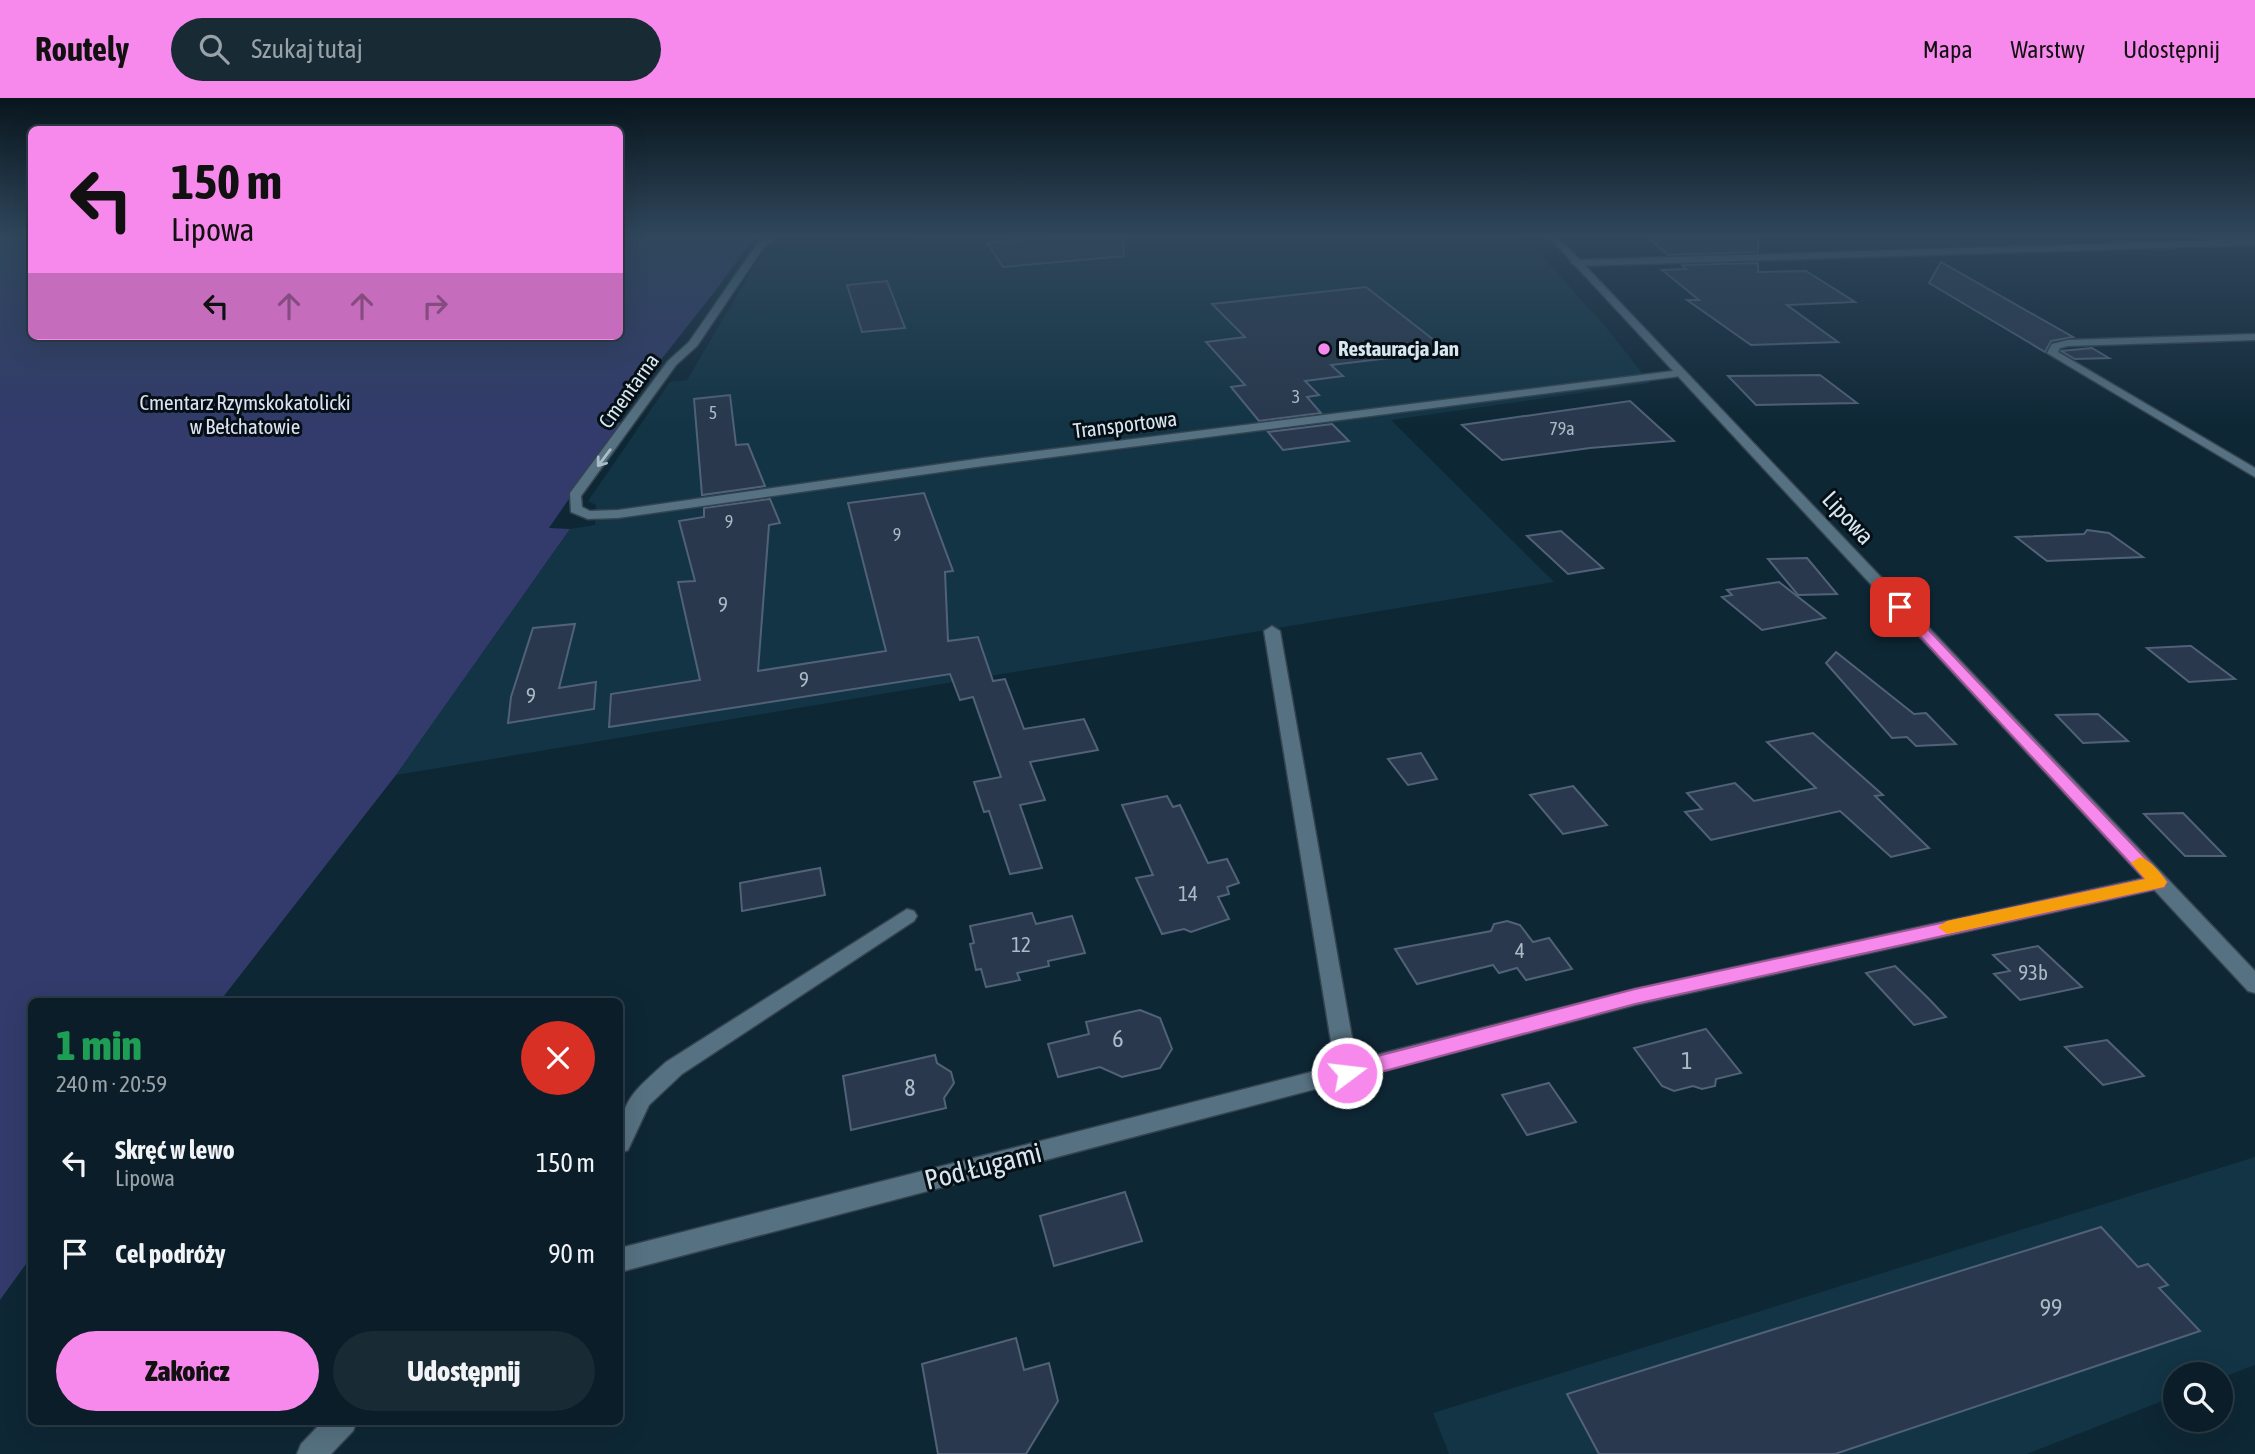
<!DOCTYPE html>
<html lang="pl">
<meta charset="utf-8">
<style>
:root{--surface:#0a1d28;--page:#182a34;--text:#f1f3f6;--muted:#99a2a8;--line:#2a3b45;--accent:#f788ec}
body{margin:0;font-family:"Asap Condensed",sans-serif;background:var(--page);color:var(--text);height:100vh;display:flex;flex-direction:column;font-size:26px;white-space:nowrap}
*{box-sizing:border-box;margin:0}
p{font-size:23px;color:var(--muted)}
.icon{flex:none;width:38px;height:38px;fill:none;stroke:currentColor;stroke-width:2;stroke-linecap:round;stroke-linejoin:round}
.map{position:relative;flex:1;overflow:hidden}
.sheet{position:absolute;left:28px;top:900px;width:595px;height:427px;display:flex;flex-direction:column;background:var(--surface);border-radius:10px;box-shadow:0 7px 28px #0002,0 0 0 2px var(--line)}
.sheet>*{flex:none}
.top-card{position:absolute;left:28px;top:28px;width:595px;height:214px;border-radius:10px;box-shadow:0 7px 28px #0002,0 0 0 2px var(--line);background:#f788ec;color:#111;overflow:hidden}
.buttons{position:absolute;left:2163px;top:1264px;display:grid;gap:14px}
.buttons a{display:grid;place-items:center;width:70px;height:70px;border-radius:50%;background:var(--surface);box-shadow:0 7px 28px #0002,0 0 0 2px var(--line);font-size:35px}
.pin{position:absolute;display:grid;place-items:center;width:60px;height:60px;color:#fff;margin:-30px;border-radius:14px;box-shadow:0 4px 10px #0006}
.me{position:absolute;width:77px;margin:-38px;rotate:75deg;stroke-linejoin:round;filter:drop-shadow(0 0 5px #0008)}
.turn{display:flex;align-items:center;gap:24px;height:147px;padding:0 28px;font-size:32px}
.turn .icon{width:91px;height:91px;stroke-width:2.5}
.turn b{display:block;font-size:49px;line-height:60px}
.lanes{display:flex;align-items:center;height:66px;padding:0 28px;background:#0003;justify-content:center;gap:35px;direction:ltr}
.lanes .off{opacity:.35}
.round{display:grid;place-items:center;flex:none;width:74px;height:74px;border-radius:37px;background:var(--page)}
.headline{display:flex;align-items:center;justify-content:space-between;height:119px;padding:0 28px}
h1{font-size:42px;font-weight:800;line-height:52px;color:#1e9e55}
.cta{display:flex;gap:14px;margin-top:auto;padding:14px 28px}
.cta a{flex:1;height:80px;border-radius:42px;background:var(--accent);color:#111;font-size:28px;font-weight:800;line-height:80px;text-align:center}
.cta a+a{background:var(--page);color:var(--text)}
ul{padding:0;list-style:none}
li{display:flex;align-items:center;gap:21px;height:91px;padding:0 28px}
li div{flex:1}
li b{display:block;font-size:26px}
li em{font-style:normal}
header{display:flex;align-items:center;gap:42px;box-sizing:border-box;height:98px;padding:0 35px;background:var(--accent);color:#111}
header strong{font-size:33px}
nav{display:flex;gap:38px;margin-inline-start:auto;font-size:24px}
.search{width:490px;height:63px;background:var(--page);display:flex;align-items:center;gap:18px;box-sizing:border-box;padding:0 24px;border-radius:38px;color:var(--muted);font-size:26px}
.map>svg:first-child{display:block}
</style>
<header>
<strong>Routely</strong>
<div class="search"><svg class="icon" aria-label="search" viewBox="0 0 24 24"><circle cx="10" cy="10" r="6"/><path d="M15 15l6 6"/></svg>Szukaj tutaj</div>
<nav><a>Mapa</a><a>Warstwy</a><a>Udostępnij</a></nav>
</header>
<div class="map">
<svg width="2255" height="1356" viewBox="0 0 2255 1356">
<rect width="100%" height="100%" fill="#0e2735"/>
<!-- built -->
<g fill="#123445">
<polygon points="927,138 1524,138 1610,234 1650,285 1391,322 1554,484 396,677 570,431 595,427 596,407 588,403 670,284 687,282 763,153"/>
<polygon points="2255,1059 2255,1267 2221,1280 2221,1276 2175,1276 2175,1298 2027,1356 1449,1356 1433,1315"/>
</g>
<!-- green -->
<polygon fill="#323b6b" points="0,138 31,138 32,238 620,238 620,138 761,138 747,148 719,188 623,310 608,312 602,320 621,325 549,430 570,431 396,677 220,903 32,903 31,1159 0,1202"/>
<!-- building -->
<g fill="#29384c" stroke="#516278" stroke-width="2">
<polygon points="1058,138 1123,138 1124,158 1003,169 987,145"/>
<polygon points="1646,138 1758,138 1758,154 1668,157"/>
<polygon points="1941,164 2073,239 2051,243 2045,254 1929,185"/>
<polygon points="1758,165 1758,174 1806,173 1855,204 1787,207 1838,244 1751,247 1687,202 1699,202 1662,172 1686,171 1682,167"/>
<polygon points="887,183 905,230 862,234 847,187"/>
<polygon points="1366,189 1448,253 1331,267 1343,278 1305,283 1319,297 1307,299 1321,315 1259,323 1231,289 1245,287 1206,244 1245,239 1212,206"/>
<polygon points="2092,250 2109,260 2075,261 2061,253"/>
<polygon points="1820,277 1857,305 1756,307 1728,278"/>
<polygon points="730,297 736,347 748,346 765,388 702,397 694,301"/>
<polygon points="1630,303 1674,343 1590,350 1502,362 1462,327"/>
<polygon points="1332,326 1349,343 1283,352 1268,334"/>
<polygon points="924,395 953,473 945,474 948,543 978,539 993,583 1005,581 1024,631 1084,621 1098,652 1030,664 1045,702 1020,707 1042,770 1010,776 989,713 984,714 974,684 1001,679 973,599 960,602 950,576 609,629 611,596 700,582 678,484 695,483 679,423 704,419 704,410 770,401 780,425 769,427 758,573 886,553 848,405"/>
<polygon points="2087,432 2109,435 2143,459 2047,463 2016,439 2084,436"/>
<polygon points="1561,433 1603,470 1568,476 1527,438"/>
<polygon points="1807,460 1837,496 1798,497 1768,461"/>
<polygon points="1779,484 1825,520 1762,532 1722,499 1732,497 1727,492"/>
<polygon points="575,526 559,590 596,584 594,611 508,625 511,599 533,530"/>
<polygon points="2189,548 2191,548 2235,581 2189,584 2147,550"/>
<polygon points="1836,554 1914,616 1926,615 1956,646 1916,648 1907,639 1892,640 1826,565"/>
<polygon points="2098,616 2128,643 2083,645 2056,617"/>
<polygon points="1813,635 1883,697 1875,698 1929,750 1891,759 1840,713 1711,742 1685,714 1702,711 1687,695 1735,685 1754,703 1816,690 1767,644"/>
<polygon points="1421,655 1437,681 1408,687 1388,661"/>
<polygon points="1573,688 1607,727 1563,736 1530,697"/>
<polygon points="1167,698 1173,709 1180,707 1208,765 1227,761 1239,785 1227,789 1229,796 1218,799 1229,821 1191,834 1184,831 1162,836 1136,780 1153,777 1122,707"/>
<polygon points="2183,715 2225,758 2185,758 2144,716"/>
<polygon points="820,770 825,797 742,813 740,785"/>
<polygon points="1032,815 1036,826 1072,818 1085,855 1048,863 1049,868 1017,875 1020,882 986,889 981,871 976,872 970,846 974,845 970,828"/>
<polygon points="1507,823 1520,827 1533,844 1549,840 1572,871 1526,882 1517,870 1499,875 1493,867 1417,886 1395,851 1491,833 1494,826"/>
<polygon points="2038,848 2082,889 2020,902 1994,876 2010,873 1993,857"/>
<polygon points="1895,868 1929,901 1946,919 1914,927 1866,875"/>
<polygon points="1140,912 1160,920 1172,951 1160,970 1122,979 1100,969 1058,979 1048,946 1089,936 1086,924"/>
<polygon points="1706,931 1741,975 1716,981 1715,988 1702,991 1693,988 1674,993 1662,988 1634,950"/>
<polygon points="2107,942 2144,978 2103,987 2065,949"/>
<polygon points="935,957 937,965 951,974 954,985 944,1000 946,1010 851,1032 843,978"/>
<polygon points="1549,985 1576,1024 1527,1037 1502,997"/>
<polygon points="1125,1094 1142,1143 1054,1168 1040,1118"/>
<polygon points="2101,1129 2138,1169 2148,1166 2168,1187 2159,1190 2200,1233 1835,1356 1599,1356 1567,1296"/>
<polygon points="1016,1240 1024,1272 1049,1265 1058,1303 1026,1356 938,1356 922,1266"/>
</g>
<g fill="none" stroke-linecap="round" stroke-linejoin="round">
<!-- minor casing -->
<g stroke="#34434f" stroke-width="3">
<g id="minor">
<polygon points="769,138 779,138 763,150 697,248 676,267 581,398 582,409 590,413 618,412 983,360 1681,272 1686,275 1681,278 983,368 618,420 588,421 571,414 570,395 668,263 689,244 757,146"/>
<polygon points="2255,141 2255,147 1576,168 1571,165 1576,162"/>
<polygon points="2255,236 2255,242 2068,248 2060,250 2058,254 2255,370 2255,379 2047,255 2052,246 2068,242"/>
<polygon points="1272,528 1280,533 1356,962 1635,891 2158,777 2165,779 2168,784 2165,789 2158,791 1635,907 620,1174 620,1150 1335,968 1264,533"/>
<path d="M907,811L914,813L917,818L914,823L682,976L649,1007L628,1052L620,1055C620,1002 629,998 666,964Z"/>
<polygon points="323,1323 357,1323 353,1333 331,1356 297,1356 301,1346"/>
</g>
</g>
<!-- secondary casing -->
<g stroke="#34434f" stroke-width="3">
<polygon id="secondary" points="1548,138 1557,138 2255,873 2255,895 2248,893"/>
</g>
<!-- minor -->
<use href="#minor" fill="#567181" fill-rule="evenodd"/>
<!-- secondary -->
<use href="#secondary" fill="#567181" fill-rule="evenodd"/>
</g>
<!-- one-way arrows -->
<defs><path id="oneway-shaft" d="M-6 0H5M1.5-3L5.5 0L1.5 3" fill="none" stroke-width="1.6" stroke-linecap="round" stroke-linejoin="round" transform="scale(1.75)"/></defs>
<use stroke="#aabdc9" href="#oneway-shaft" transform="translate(604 360) rotate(127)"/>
<!-- sky -->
<linearGradient id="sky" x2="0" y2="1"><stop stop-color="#08151d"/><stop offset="0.42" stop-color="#30475c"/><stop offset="1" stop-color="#30475c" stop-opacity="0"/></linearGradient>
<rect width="2255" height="328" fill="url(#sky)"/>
<!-- route -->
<polygon fill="#f788ec" stroke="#a15899" stroke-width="2" points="1895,506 1904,506 2164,780 2167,784 2164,789 1635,906 1347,983 1340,981 1337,975 1340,969 1347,966 1635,891 2145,781 1895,511"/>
<!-- slow -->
<path fill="#f59e0b" d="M2140,759C2150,762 2161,775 2167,784L2164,789L1947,836L1938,829L1947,823L2145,781L2131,765Z"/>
<!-- markers -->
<circle fill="#f788ec" stroke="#050f15" stroke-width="2.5" cx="1324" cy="251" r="7"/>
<g text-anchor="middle" stroke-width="6" stroke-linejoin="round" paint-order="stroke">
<!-- far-number labels -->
<g font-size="18" fill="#acbac7">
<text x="1296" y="305">3</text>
<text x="713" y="321">5</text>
<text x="1562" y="337">79a</text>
<text x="729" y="430">9</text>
<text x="897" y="443">9</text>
</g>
<!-- far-poi labels -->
<g font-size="21" font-weight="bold" fill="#d8e6f0" stroke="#050f15" text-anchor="start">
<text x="1338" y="258">Restauracja Jan</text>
</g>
<!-- far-street labels -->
<g font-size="21" fill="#d8e6f0" stroke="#050f15">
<text transform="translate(629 293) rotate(-54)" y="7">Cmentarna</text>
<text transform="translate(1125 327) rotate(-7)" y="7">Transportowa</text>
</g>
<!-- far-park labels -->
<g font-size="21" fill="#dee3f4" stroke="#050f15">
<text x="245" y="312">Cmentarz Rzymskokatolicki<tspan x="245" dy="24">w Bełchatowie</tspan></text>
</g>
<!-- number labels -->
<g font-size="21" fill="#acbac7">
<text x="723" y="514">9</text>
<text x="804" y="589">9</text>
<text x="531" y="605">9</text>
<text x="1188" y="803">14</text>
<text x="1021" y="854">12</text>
<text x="1520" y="860">4</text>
<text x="2033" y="882">93b</text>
</g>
<!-- street labels -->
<g font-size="24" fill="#d8e6f0" stroke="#050f15">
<text transform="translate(1848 420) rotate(47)" y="8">Lipowa</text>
</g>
<!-- near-number labels -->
<g font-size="24" fill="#acbac7">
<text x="1118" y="949">6</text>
<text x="1687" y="971">1</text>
<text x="910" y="998">8</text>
<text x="2051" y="1218">99</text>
</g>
<!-- near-street labels -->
<g font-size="28" fill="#d8e6f0" stroke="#050f15">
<text transform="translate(983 1068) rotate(-14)" y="10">Pod Ługami</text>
</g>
</g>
</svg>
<div class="buttons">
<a><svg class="icon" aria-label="search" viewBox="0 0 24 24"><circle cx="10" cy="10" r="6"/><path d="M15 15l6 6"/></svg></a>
</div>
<div class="pin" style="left:1900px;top:509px;background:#d93025"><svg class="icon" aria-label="arrive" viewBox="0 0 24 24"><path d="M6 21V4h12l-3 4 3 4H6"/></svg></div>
<svg class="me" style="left:1347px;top:975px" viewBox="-20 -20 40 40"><circle r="17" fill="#f788ec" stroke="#fff" stroke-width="3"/><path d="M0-11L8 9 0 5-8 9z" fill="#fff"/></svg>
<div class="top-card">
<div class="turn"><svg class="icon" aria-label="left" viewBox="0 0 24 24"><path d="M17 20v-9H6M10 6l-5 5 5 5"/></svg><div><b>150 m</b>Lipowa</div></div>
<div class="lanes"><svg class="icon" aria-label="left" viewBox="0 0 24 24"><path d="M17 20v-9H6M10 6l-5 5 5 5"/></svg><svg class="icon off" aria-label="ahead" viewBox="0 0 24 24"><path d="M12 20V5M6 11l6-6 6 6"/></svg><svg class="icon off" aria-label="ahead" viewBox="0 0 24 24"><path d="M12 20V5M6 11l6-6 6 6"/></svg><svg class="icon off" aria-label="right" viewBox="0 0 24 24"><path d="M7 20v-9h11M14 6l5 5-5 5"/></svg></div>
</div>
<section class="sheet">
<div class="headline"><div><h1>1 min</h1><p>240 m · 20:59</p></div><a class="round" style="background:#d93025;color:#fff"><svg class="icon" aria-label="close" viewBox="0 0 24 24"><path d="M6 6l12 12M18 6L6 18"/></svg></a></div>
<ul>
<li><svg class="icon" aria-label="left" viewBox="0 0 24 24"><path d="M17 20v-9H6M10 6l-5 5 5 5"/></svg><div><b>Skręć w lewo</b><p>Lipowa</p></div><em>150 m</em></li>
<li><svg class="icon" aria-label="arrive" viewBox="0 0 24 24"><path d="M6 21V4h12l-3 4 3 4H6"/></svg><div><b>Cel podróży</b></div><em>90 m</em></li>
</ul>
<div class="cta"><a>Zakończ</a><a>Udostępnij</a></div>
</section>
</div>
